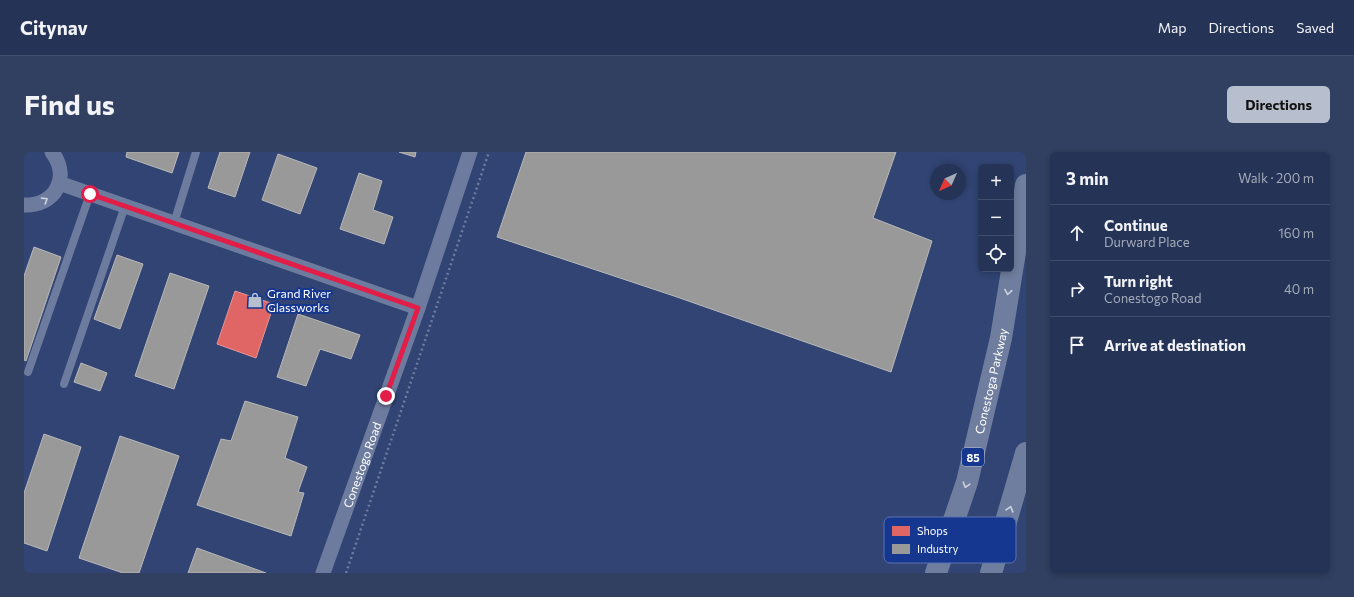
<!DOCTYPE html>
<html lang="en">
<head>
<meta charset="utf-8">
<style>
	:root { --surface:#253356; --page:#313f60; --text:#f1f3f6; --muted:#a3aab9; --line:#424e6c; --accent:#b7bece }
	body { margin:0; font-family:Commissioner,sans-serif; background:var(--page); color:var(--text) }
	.controls { position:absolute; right:12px; top:12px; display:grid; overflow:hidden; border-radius:6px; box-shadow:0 2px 6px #0003 }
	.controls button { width:36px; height:36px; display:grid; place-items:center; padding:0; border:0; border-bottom:1px solid var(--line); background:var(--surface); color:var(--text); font:20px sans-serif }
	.compass { position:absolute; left:906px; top:12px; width:36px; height:36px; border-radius:50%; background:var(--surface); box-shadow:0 2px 6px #0003; rotate:225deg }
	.stop { position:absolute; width:12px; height:12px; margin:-9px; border:3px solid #e11d48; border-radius:50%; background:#fff }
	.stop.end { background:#e11d48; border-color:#fff; box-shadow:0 1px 4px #0008 }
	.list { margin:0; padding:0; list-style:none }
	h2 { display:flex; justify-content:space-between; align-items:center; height:52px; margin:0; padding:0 16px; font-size:17px }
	h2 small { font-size:13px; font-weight:400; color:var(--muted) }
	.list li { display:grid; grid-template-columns:26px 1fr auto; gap:12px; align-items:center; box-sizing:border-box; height:56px; padding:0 16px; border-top:1px solid var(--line) }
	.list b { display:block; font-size:15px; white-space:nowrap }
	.list p { margin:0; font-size:13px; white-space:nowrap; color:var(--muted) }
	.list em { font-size:13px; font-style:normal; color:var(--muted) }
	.icon { flex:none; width:22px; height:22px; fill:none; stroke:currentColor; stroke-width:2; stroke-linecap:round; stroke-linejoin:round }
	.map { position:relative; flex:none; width:1002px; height:421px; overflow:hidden; border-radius:6px }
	header { display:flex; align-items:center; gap:24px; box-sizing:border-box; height:56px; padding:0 20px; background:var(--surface); border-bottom:1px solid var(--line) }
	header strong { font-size:19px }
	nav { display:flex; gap:22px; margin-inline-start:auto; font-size:14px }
	.intro { display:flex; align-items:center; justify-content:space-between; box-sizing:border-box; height:96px; padding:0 24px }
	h1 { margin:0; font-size:28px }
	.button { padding:10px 18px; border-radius:6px; background:var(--accent); color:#111; font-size:14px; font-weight:700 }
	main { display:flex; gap:24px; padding:0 24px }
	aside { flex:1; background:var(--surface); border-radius:6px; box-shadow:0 2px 6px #0003 }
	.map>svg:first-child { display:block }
</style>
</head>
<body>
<header>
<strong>Citynav</strong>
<nav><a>Map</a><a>Directions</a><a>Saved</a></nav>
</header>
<div class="intro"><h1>Find us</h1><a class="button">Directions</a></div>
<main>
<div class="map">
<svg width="1002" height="421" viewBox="0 0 1002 421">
	<rect width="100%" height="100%" fill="#314473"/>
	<path fill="#e06666" stroke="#e99494" d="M211,139L250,152L232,206L193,192Z"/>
	<path fill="#999" stroke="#b8b8b8" d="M103,0H155L148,21L102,5Z
		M196,0H226L211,45L184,36Z
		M375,0H392L391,5Z
		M502,0H872L849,66L908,89L867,220L650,144L473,85Z
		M254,2L293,16L276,62L238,48Z
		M335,21L358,29L349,58L369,65L360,92L316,77Z
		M10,95L37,105L2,209L0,208V124Z
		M93,103L119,112L96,177L70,167Z
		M146,121L185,134L150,237L111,224Z
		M274,162L336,183L327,207L296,197L282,234L253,225Z
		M57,211L83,221L76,239L50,230Z
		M221,249L274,265L261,306L283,315L274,340L280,341L267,384L173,353L197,287L207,289Z
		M20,282L57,295L23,399L0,391V341Z
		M96,284L155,304L115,421H99L55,406Z
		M173,396L242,421H164Z"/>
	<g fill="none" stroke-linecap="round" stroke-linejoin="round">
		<path stroke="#6d7c9e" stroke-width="2.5" stroke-dasharray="2 3" stroke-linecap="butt" d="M322,421L465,0"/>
		<path stroke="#6d7c9e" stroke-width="8" d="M150,71L172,0
			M4,220L66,42
			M40,232L101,54"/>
		<g stroke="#6d7c9e" stroke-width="15">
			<path d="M35,31L394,156"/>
			<path d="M0,53C31,54 47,26 28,0"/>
			<path id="s1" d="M299,421L394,156L446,0"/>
		</g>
		<g stroke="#6f7d9e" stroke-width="22">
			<path id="s2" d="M912,421L943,330L977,186L1002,33"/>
			<path d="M967,421L1002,301"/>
		</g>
	</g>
	<defs><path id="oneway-chevron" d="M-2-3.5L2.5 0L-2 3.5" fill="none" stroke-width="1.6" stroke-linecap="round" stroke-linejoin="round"/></defs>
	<use stroke="#ccd1dd" href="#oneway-chevron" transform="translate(21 48) rotate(-32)"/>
	<g stroke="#cdd2dd">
		<use href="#oneway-chevron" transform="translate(984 140) rotate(99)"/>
		<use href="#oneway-chevron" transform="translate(942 333) rotate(107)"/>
		<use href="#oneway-chevron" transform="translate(986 357) rotate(-74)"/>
	</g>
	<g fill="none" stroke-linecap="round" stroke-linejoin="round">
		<path stroke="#e11d48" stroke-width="5" d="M66,42L394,156L362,244"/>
	</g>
	<defs>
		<symbol id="shop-bare" viewBox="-9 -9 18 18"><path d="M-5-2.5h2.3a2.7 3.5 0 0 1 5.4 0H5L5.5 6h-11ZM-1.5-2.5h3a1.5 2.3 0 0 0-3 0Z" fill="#b7bece" stroke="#15378f" stroke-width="2.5" paint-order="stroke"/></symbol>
	</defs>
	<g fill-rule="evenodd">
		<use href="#shop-bare" x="220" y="137" width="22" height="22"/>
	</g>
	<g text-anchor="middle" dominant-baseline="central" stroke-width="4" stroke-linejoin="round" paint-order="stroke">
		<rect fill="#15378f" stroke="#b9c3dd" stroke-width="1" x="938" y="296" width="22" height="18" rx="3"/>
		<g font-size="11" font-weight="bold" fill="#fff">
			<text x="949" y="305">85</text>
		</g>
		<g font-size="12" fill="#fff" stroke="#15378f" text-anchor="start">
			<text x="243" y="141">Grand River<tspan x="243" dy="14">Glassworks</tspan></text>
		</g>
		<g font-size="12" fill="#fff" stroke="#15378f">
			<text stroke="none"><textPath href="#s2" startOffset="200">Conestoga Parkway</textPath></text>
			<text stroke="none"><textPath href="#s1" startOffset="115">Conestogo Road</textPath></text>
		</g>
	</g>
	<rect x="860" y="365" width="132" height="46" rx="6" fill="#15378f" stroke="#5b73b1" stroke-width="1"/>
	<rect x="868" y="374" width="18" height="10" fill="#e06666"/>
	<rect x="868" y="392" width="18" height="10" fill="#999"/>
	<g font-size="11" fill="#fff">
		<text x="893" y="383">Shops</text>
		<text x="893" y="401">Industry</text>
	</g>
</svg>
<div class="controls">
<button>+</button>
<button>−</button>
<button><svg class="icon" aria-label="locate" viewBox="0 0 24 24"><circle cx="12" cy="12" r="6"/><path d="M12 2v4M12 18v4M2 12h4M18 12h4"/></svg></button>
</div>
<svg class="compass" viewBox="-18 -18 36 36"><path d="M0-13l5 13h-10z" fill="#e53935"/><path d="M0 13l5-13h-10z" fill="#a3aab9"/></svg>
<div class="stop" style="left:66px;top:42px"></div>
<div class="stop end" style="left:362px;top:244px"></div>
</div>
<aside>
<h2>3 min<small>Walk · 200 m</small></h2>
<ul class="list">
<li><svg class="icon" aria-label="ahead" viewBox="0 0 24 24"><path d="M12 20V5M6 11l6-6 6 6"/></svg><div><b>Continue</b><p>Durward Place</p></div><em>160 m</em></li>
<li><svg class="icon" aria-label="right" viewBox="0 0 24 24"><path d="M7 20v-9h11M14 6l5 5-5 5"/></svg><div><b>Turn right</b><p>Conestogo Road</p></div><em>40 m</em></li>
<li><svg class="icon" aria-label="arrive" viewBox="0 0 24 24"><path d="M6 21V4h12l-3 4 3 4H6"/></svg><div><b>Arrive at destination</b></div></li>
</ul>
</aside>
</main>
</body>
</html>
